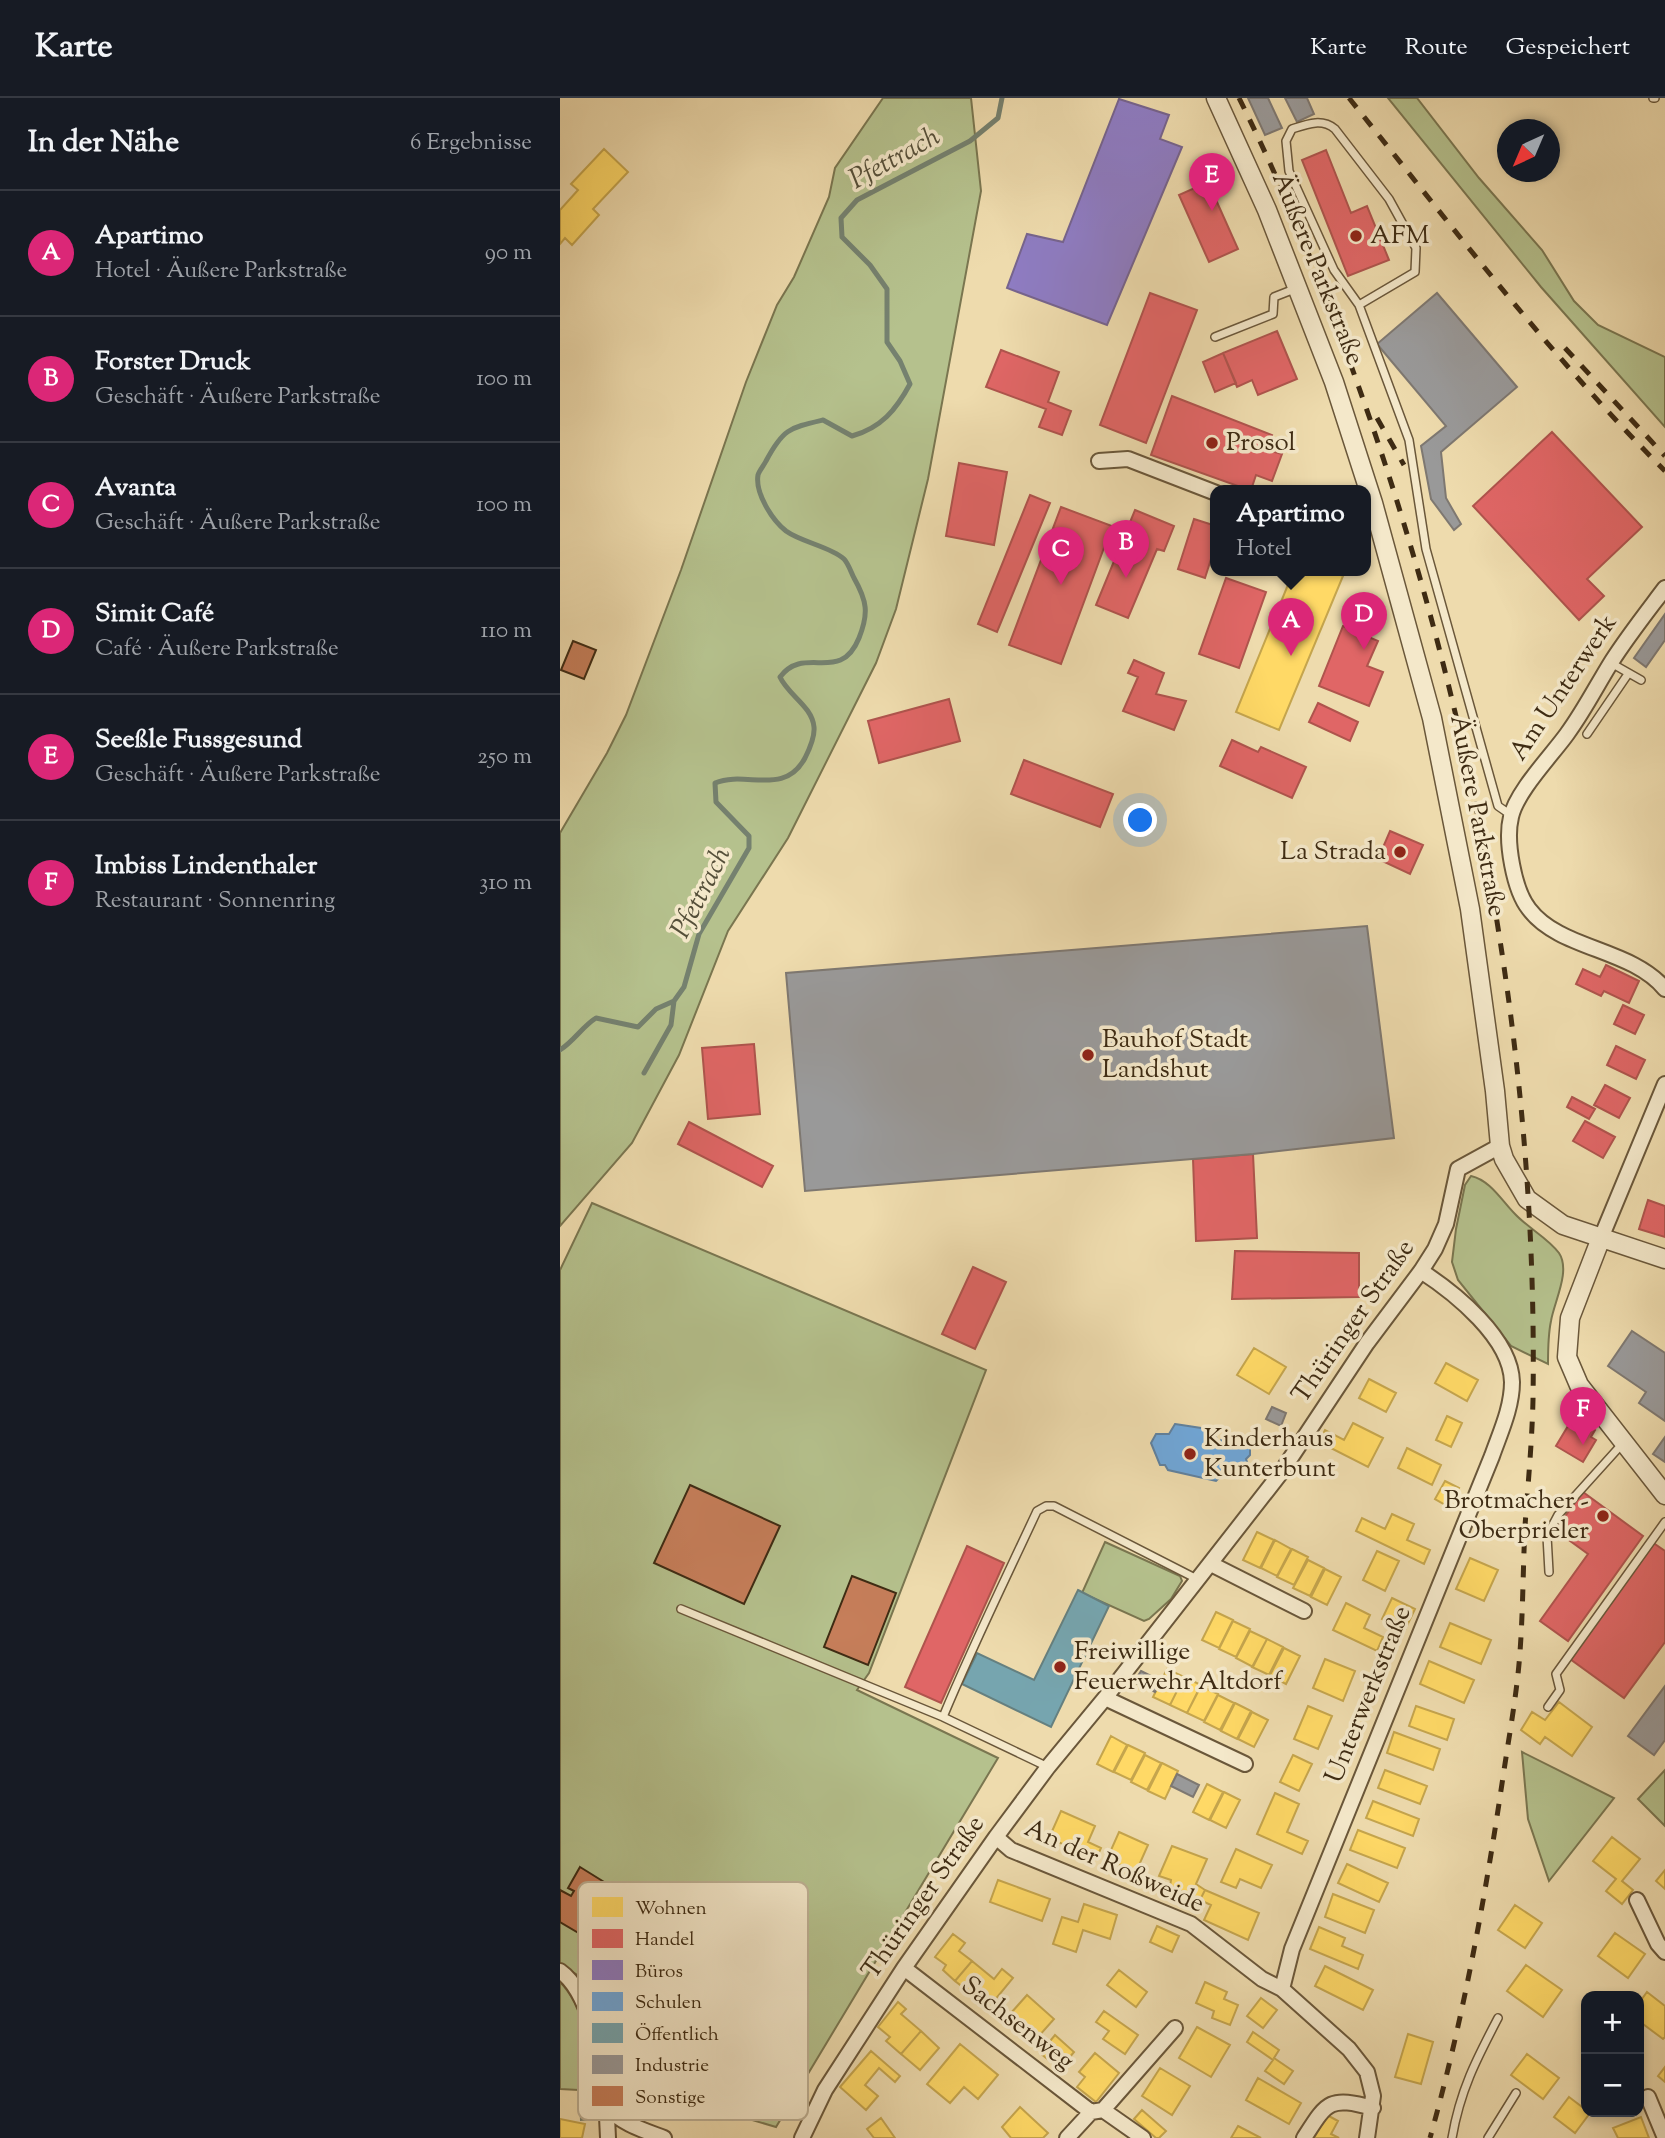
<!DOCTYPE html>
<html lang="de">
<head>
<meta charset="utf-8">
<style>
	:root { --surface:#171b24; --page:#242831; --text:#f1f3f6; --muted:#9ea1a6; --line:#363941; --accent:#db2777 }
	body { margin:0; font-family:"Sorts Mill Goudy",serif; background:var(--page); color:var(--text) }
	.controls { position:absolute; right:21px; bottom:21px; display:grid; overflow:hidden; border-radius:14px; box-shadow:0 4px 10px #0003 }
	.controls button { width:63px; height:63px; display:grid; place-items:center; padding:0; border:0; border-bottom:2px solid var(--line); background:var(--surface); color:var(--text); font:35px sans-serif }
	.compass { position:absolute; left:937px; top:21px; width:63px; height:63px; border-radius:50%; background:var(--surface); box-shadow:0 4px 10px #0003; rotate:224deg }
	.you { position:absolute; left:581px; top:723px; width:24px; height:24px; margin:-18px; border:5px solid #fff; border-radius:50%; background:#1a73e8; box-shadow:0 0 0 10px #1a73e833 }
	.badge { display:grid; place-items:center; width:46px; height:46px; border-radius:50%; background:var(--accent); color:#fff; font-size:23px; font-weight:700 }
	.pin { position:absolute; translate:-50% -58px; filter:drop-shadow(0 2px 4px #0008) }
	.pin::after { content:''; position:absolute; top:37px; width:24px; height:21px; background:inherit; clip-path:polygon(0 0,100% 0,50% 100%) }
	.popup { position:absolute; left:650px; top:387px; width:161px; height:91px; box-sizing:border-box; display:grid; place-content:center; border-radius:14px; background:var(--surface); filter:drop-shadow(0 2px 5px #0005); font-size:23px; white-space:nowrap; color:var(--muted) }
	.popup b { font-size:26px; color:var(--text) }
	.popup::after { content:''; position:absolute; left:50%; top:100%; margin-left:-14px; border:14px solid transparent; border-top-color:var(--surface) }
	.list { margin:0; padding:0; list-style:none }
	h2 { display:flex; justify-content:space-between; align-items:center; height:91px; margin:0; padding:0 28px; font-size:30px }
	h2 small { font-size:23px; font-weight:400; color:var(--muted) }
	.list li { display:grid; grid-template-columns:46px 1fr auto; gap:21px; align-items:center; box-sizing:border-box; height:126px; padding:0 28px; border-top:2px solid var(--line) }
	.list b { display:block; font-size:26px; white-space:nowrap }
	.list p { margin:0; font-size:23px; white-space:nowrap; color:var(--muted) }
	.list em { font-size:23px; font-style:normal; color:var(--muted) }
	.map { position:relative; flex:none; width:1105px; height:2040px; overflow:hidden }
	header { display:flex; align-items:center; gap:42px; box-sizing:border-box; height:98px; padding:0 35px; background:var(--surface); border-bottom:2px solid var(--line) }
	header strong { font-size:33px }
	nav { display:flex; gap:38px; margin-inline-start:auto; font-size:24px }
	main { display:flex }
	aside { flex:1; background:var(--surface) }
	.map>svg:first-child { display:block }
</style>
</head>
<body>
<header>
<strong>Karte</strong>
<nav><a>Karte</a><a>Route</a><a>Gespeichert</a></nav>
</header>
<main>
<aside>
<h2>In der Nähe<small>6 Ergebnisse</small></h2>
<ul class="list">
<li><span class="badge">A</span><div><b>Apartimo</b><p>Hotel · Äußere Parkstraße</p></div><em>90 m</em></li>
<li><span class="badge">B</span><div><b>Forster Druck</b><p>Geschäft · Äußere Parkstraße</p></div><em>100 m</em></li>
<li><span class="badge">C</span><div><b>Avanta</b><p>Geschäft · Äußere Parkstraße</p></div><em>100 m</em></li>
<li><span class="badge">D</span><div><b>Simit Café</b><p>Café · Äußere Parkstraße</p></div><em>110 m</em></li>
<li><span class="badge">E</span><div><b>Seeßle Fussgesund</b><p>Geschäft · Äußere Parkstraße</p></div><em>250 m</em></li>
<li><span class="badge">F</span><div><b>Imbiss Lindenthaler</b><p>Restaurant · Sonnenring</p></div><em>310 m</em></li>
</ul>
</aside>
<div class="map">
<svg width="1105" height="2040" viewBox="0 0 1105 2040">
	<rect width="100%" height="100%" fill="#eedbad"/>
	<filter id="stains"><feTurbulence type="fractalNoise" baseFrequency=".00286" numOctaves="4"/><feColorMatrix values="0 0 0 0 .2 0 0 0 0 .09 0 0 0 0 .02 0 0 0 .5 -.17"/></filter>
	<radialGradient id="worn" r=".72"><stop offset=".6" stop-color="#630" stop-opacity="0"/><stop offset="1" stop-color="#630" stop-opacity=".3"/></radialGradient>
	<path fill="#b5c18d" stroke="#7a7650" stroke-width="2" d="M323,0H411L421,93L368,381L336,511L316,565L228,740L168,833L119,957L72,1045L0,1128V735L47,655L66,617L121,472L186,284L217,207L234,179L269,99L275,70Z
		M828,0H857L919,80L982,152L1014,203L1038,227L1105,259V329L981,189Z
		M911,1078C930,1082 942,1103 955,1116C968,1130 988,1140 999,1155C1011,1173 994,1204 991,1223C988,1237 988,1251 988,1266L951,1248L898,1182L892,1164L896,1131L905,1087Z
		M32,1105L426,1272L309,1575L297,1592L438,1660L216,2029L55,1982L22,1880L0,1866V1172Z
		M545,1444L620,1478L622,1483L611,1501L589,1521L584,1523L522,1495Z
		M962,1654L1054,1700L989,1783L968,1721Z
		M1105,1672V1728L1078,1701Z
		M0,1884C16,1899 33,1943 36,1965C37,1974 37,1984 37,1993L0,1991Z"/>
	<path fill="#99bbac" stroke="#75816f" stroke-width="2" d="M30,2002L31,2021L21,2022L20,2003Z"/>
	<path fill="#ffd966" stroke="#c5a54d" stroke-width="2" d="M44,51L68,74L33,111L39,117L12,147L5,140L0,146V112L18,92L11,86Z
		M734,472H768L783,478L719,632L676,614Z
		M694,1250L726,1269L709,1296L677,1277Z
		M886,1265L918,1282L907,1303L875,1285Z
		M809,1281L836,1295L826,1314L799,1300Z
		M887,1318L902,1325L891,1349L876,1342Z
		M793,1325L823,1340L808,1369L759,1344L765,1332L784,1342Z
		M847,1350L881,1367L872,1387L838,1370Z
		M885,1383L899,1390L889,1409L875,1401Z
		M832,1416L854,1426L847,1442L870,1452L864,1466L796,1433L802,1420L825,1431Z
		M697,1434L714,1442L700,1470L683,1462Z
		M715,1442L731,1451L717,1478L701,1470Z
		M732,1451L748,1459L734,1487L717,1479Z
		M817,1453L839,1463L825,1493L803,1482Z
		M910,1460L938,1472L924,1503L896,1491Z
		M748,1462L764,1470L750,1498L733,1490Z
		M765,1471L781,1479L767,1507L751,1499Z
		M832,1500L855,1511L845,1532L822,1521Z
		M786,1505L810,1517L804,1530L823,1539L817,1553L773,1532Z
		M656,1514L673,1522L659,1550L642,1542Z
		M673,1523L690,1531L676,1559L659,1551Z
		M890,1525L931,1542L921,1566L880,1549Z
		M690,1533L707,1541L693,1569L676,1560Z
		M707,1541L723,1549L709,1577L692,1569Z
		M724,1550L740,1558L726,1586L710,1577Z
		M765,1561L795,1573L783,1603L753,1590Z
		M869,1563L914,1582L904,1605L860,1586Z
		M607,1571L624,1579L610,1607L593,1599Z
		M624,1579L641,1587L627,1615L610,1607Z
		M641,1588L658,1596L644,1623L627,1615Z
		M658,1597L674,1605L660,1632L644,1624Z
		M999,1604L1032,1629L1012,1658L985,1639L980,1646L961,1632L972,1614L985,1622Z
		M675,1605L691,1613L677,1641L661,1633Z
		M748,1608L772,1618L758,1651L734,1641Z
		M856,1608L894,1621L887,1642L849,1628Z
		M692,1614L708,1622L694,1649L678,1641Z
		M834,1634L880,1651L873,1672L827,1655Z
		M551,1638L567,1647L553,1674L537,1666Z
		M568,1647L585,1655L571,1682L554,1674Z
		M585,1657L601,1665L587,1692L571,1684Z
		M733,1657L752,1666L739,1693L720,1684Z
		M602,1665L618,1673L605,1701L588,1693Z
		M825,1672L867,1688L860,1706L818,1690Z
		M647,1686L663,1694L649,1722L633,1714Z
		M664,1694L680,1702L666,1730L650,1722Z
		M715,1695L739,1706L727,1734L748,1743L742,1756L697,1736Z
		M813,1703L859,1721L853,1738L806,1720Z
		M501,1713L535,1728L528,1744L541,1750L536,1761L489,1740Z
		M798,1732L845,1750L837,1770L790,1752Z
		M559,1734L588,1747L576,1774L547,1761Z
		M1052,1739L1080,1761L1062,1783L1073,1792L1062,1806L1046,1793L1056,1781L1033,1763Z
		M612,1748L647,1761L636,1786L645,1792L640,1802L610,1788L611,1782L599,1778Z
		M676,1751L712,1767L701,1790L680,1781L676,1790L661,1784Z
		M787,1766L828,1785L819,1804L778,1785Z
		M1105,1772V1791L1096,1783Z
		M438,1782L490,1801L482,1823L430,1804Z
		M645,1792L699,1815L688,1842L644,1822L651,1807L640,1802Z
		M773,1796L814,1812L805,1835L765,1819Z
		M524,1806L557,1817L550,1841L523,1832L516,1854L493,1846L502,1819L518,1824Z
		M955,1807L982,1825L965,1850L938,1832Z
		M597,1828L619,1838L612,1854L590,1844Z
		M759,1829L785,1840L782,1848L803,1857L798,1871L750,1851Z
		M1055,1835L1085,1856L1068,1880L1038,1858Z
		M393,1836L405,1845L399,1853L412,1863L395,1883L383,1872L386,1867L375,1859Z
		M412,1863L434,1881L442,1871L453,1880L434,1903L421,1892L416,1899L395,1883Z
		M966,1867L1002,1892L983,1919L947,1893Z
		M765,1868L813,1892L803,1912L755,1888Z
		M559,1872L587,1894L576,1909L547,1887Z
		M645,1884L667,1894L664,1901L678,1907L670,1927L652,1920L654,1913L636,1905Z
		M1087,1894L1105,1908V1939L1103,1941L1079,1923V1905Z
		M467,1897L494,1921L478,1939L451,1915Z
		M701,1900L717,1912L703,1930L687,1918Z
		M338,1904L346,1911L341,1916L361,1933L341,1956L326,1943L330,1939L318,1929Z
		M544,1913L578,1937L565,1956L543,1941L549,1933L536,1924Z
		M637,1929L670,1947L651,1979L619,1960Z
		M361,1933L379,1950L360,1972L341,1956Z
		M693,1934L719,1952L714,1960L733,1973L724,1986L705,1973L713,1962L687,1944Z
		M848,1936L873,1944L861,1986L835,1979Z
		M495,1937L514,1954L500,1971L480,1955Z
		M400,1946L438,1977L418,2001L404,1989L390,2005L367,1986Z
		M311,1953L340,1978L335,1984L319,1970L305,1987L318,1998L306,2012L280,1989Z
		M535,1955L559,1975L536,2004L517,1989L525,1979L519,1974Z
		M967,1956L999,1980L983,2001L951,1977Z
		M1105,1969V1984L1098,1978Z
		M600,1970L630,1988L612,2017L582,1998Z
		M698,1980L741,2005L729,2026L686,2002Z
		M1009,1999L1030,2015L1015,2035L994,2019Z
		M460,2009L488,2035L483,2040H451L442,2029Z
		M582,2012L606,2033L599,2040H596L574,2021Z
		M767,2017L778,2023L771,2036L779,2040H754Z
		M1081,2019L1089,2040H1058L1053,2030Z
		M321,2020L335,2040H314L307,2031Z
		M0,2021L25,2026L22,2040H0Z
		M678,2028L701,2040H671Z"/>
	<path fill="#e06666" stroke="#af544d" stroke-width="2" d="M766,52L791,115L807,108L829,162L788,178L742,62Z
		M648,84L678,151L649,164L619,97Z
		M590,195L637,212L586,345L540,327Z
		M717,233L737,281L698,297L692,282L677,289L663,255Z
		M441,252L499,274L488,304L511,313L502,337L479,329L486,311L426,289Z
		M663,255L676,285L655,294L643,264Z
		M612,298L712,337L707,352L722,356L712,383L696,377L691,392H689L591,357Z
		M992,334L1082,429L1027,481L1044,498L1019,522L913,408Z
		M399,365L447,374L434,447L386,438Z
		M470,397L490,405L437,534L418,526Z
		M501,409L552,428L501,566L449,547Z
		M575,412L614,428L604,453L597,451L568,520L536,507Z
		M634,421L656,428V445L645,480L618,471Z
		M666,480L706,494L679,570L639,556Z
		M783,528L818,543L807,568L823,574L809,608L759,588Z
		M574,562L604,575L596,596L626,603L614,632L563,613L578,579L568,575Z
		M389,601L400,643L319,665L308,623Z
		M758,605L798,624L790,643L749,624Z
		M672,642L698,654L701,649L746,669L732,700L660,668Z
		M464,662L553,696L540,729L451,696Z
		M830,733L863,747L850,776L818,761Z
		M1046,867L1079,883L1069,905L1044,893L1041,898L1016,886L1023,871L1040,879Z
		M1063,907L1084,917L1075,936L1054,926Z
		M194,946L200,1016L148,1021L142,950Z
		M1056,948L1085,962L1076,981L1047,967Z
		M1045,987L1070,1000L1059,1020L1034,1007Z
		M1012,999L1035,1011L1029,1021L1007,1009Z
		M1025,1023L1055,1039L1043,1060L1013,1043Z
		M129,1024L213,1068L202,1089L118,1046Z
		M693,1056L697,1140L636,1143L633,1061Z
		M1088,1102L1105,1108V1139L1079,1131Z
		M675,1153L799,1155V1199L672,1201Z
		M413,1169L446,1184L415,1251L382,1236Z
		M1016,1321L1035,1332L1031,1339L1036,1342L1023,1364L996,1348L1008,1328L1011,1330Z
		M1023,1394L1083,1438L1008,1543L980,1523L1028,1456L995,1432Z
		M1092,1444L1105,1453V1544L1064,1600L1010,1561Z
		M407,1448L444,1465L381,1605L345,1589Z"/>
	<path fill="#8e7cc3" stroke="#76648e" stroke-width="2" d="M559,1L609,17L600,41L622,49L547,227L447,190L467,136L503,144Z"/>
	<path fill="#6fa8dc" stroke="#6082a0" stroke-width="2" d="M615,1326L654,1332L658,1346L665,1337L674,1338L675,1344H682L683,1350H690V1357L686,1361L688,1367L682,1375L667,1372L656,1383L608,1372L605,1367H600L591,1345L596,1336H609Z"/>
	<path fill="#76a5af" stroke="#658080" stroke-width="2" d="M518,1492L549,1508L491,1629L402,1586L417,1555L474,1582Z"/>
	<path fill="#999" stroke="#7e7871" stroke-width="2" d="M688,0H708L722,30L705,37Z
		M725,0H747L754,16L737,24Z
		M877,195L957,289L881,354L886,400L901,426L894,432L871,401L861,348L886,328L817,246Z
		M1105,516V542L1086,569L1074,560Z
		M807,828L834,1040L693,1056L245,1093L226,875Z
		M1072,1233L1105,1255V1323L1079,1305L1086,1294L1048,1268Z
		M712,1309L726,1315L721,1328L706,1321Z
		M1105,1339V1364L1093,1356Z
		M581,1573L601,1583L595,1594L574,1584Z
		M1105,1588V1642L1094,1657L1068,1638Z
		M617,1676L639,1687L633,1699L611,1688Z"/>
	<g fill="none" stroke-linecap="round" stroke-linejoin="round">
		<path stroke="#75816f" stroke-width="5" d="M0,952C14,943 22,929 36,920L78,929L96,911L114,903L124,889L139,836L189,750V738L156,704L155,685C186,672 224,699 245,660C249,652 255,639 254,629C252,608 228,597 220,579C245,546 280,587 299,540C309,515 307,503 294,480C291,474 288,465 284,461C271,449 241,444 226,433C212,422 195,395 198,377C199,373 204,367 206,363C223,331 229,330 263,322L292,338C321,330 336,312 350,286L340,263L327,244V191L310,167L282,139L281,120L297,102L410,43L438,20L442,0
			M84,975L111,927L114,903"/>
	</g>
	<path fill="#c67e5a" stroke="#3e2b13" stroke-width="2" d="M13,543L36,552L24,581L1,572Z
		M130,1387L220,1428L184,1506L94,1465Z
		M292,1478L336,1495L308,1567L264,1549Z
		M20,1769L57,1792L45,1812L31,1804L25,1815L38,1823L27,1840L0,1824V1792L11,1798L14,1793L8,1790Z"/>
	<g fill="none" stroke-linecap="round" stroke-linejoin="round">
		<defs>
			<path id="service" d="M1093,0H1095
				M799,207L774,172L729,73L726,43L732,31C747,26 762,20 775,31L829,101L856,150L855,174L799,207L849,342L866,451L938,708L951,717
				M655,239L713,216L714,199L737,190
				M1051,565L1081,582
				M1027,636L1068,576
				M989,1474L987,1438L998,1417L1063,1345
				M121,1511L383,1619L488,1669
				M988,1609L1000,1592L996,1576L1105,1424
				M383,1619C412,1549 445,1482 477,1413L486,1408H494L637,1481
				M892,2040C900,1993 916,1962 938,1920
				M928,2040L956,1995"/>
			<path id="minor" d="M539,363L568,361L656,395
				M1105,490C1087,514 1068,538 1052,563C1037,587 1024,613 1007,636C992,657 956,694 951,719C945,743 954,792 969,811C1000,852 1071,850 1105,891
				M1041,1140L1105,986
				M651,1466L744,1513
				M545,1600L685,1666
				M436,1739L451,1752L631,1826L702,1881L722,1891L789,1951L807,1974L813,1998L807,2040
				M1077,1802L1098,1846L1105,1854
				M344,1870L531,2014L543,2012L583,2040
				M0,1873C37,1899 47,1997 48,2040
				M722,1891L732,1851L932,1358C940,1335 952,1310 952,1284C951,1240 895,1195 861,1173
				M1088,1999L1105,2040
				M47,2009C62,2026 83,2032 104,2040
				M543,2012L615,1930
				M242,2040L265,1992L344,1870L436,1739L488,1669L545,1600L720,1376L807,1245L861,1173L875,1151L886,1126L898,1071L940,1048
				M507,2040L531,2014
				M744,2040C767,2004 769,1998 813,2010"/>
			<path id="tertiary" d="M656,0L707,112L774,284L813,405L872,620L910,811L935,993L940,1048L944,1061L967,1101L1003,1127L1105,1161
				M1041,1140L1010,1220L1007,1259L1019,1287L1105,1397"/>
		</defs>
		<use href="#service" stroke="#6a573a" stroke-width="10"/>
		<use href="#minor" stroke="#6a573a" stroke-width="18"/>
		<use href="#tertiary" stroke="#6a573a" stroke-width="21"/>
		<use href="#service" stroke="#f4e8ca" stroke-width="7"/>
		<use href="#minor" stroke="#f4e8ca" stroke-width="14"/>
		<use href="#tertiary" stroke="#f4e8ca" stroke-width="18"/>
		<path stroke="#3e2b13" stroke-width="5" stroke-dasharray="12 12" stroke-linecap="butt" d="M679,0C731,104 772,212 810,321C918,636 978,969 973,1302C972,1344 968,1386 965,1428C963,1470 963,1513 960,1554C957,1596 949,1638 943,1679C925,1801 903,1922 870,2040
			M789,0C891,127 990,258 1105,373
			M1005,250L1105,358
			M817,320L844,367"/>
	</g>
	<g fill="#8f2418" stroke="#f4e8ca" stroke-width="2.5">
		<circle cx="796" cy="138" r="7"/>
		<circle cx="652" cy="345" r="7"/>
		<circle cx="840" cy="754" r="7"/>
		<circle cx="528" cy="957" r="7"/>
		<circle cx="630" cy="1356" r="7"/>
		<circle cx="1043" cy="1418" r="7"/>
		<circle cx="500" cy="1569" r="7"/>
	</g>
	<g text-anchor="middle" dominant-baseline="central" stroke-width="7" stroke-linejoin="round" paint-order="stroke">
		<g font-size="26" fill="#3e2b13" stroke="#f4e8ca" text-anchor="start">
			<text x="810" y="138">AFM</text>
			<text x="666" y="345">Prosol</text>
			<text x="826" y="754" text-anchor="end">La Strada</text>
			<text x="542" y="942">Bauhof Stadt<tspan x="542" dy="30">Landshut</tspan></text>
			<text x="644" y="1341">Kinderhaus<tspan x="644" dy="30">Kunterbunt</tspan></text>
			<text x="1029" y="1403" text-anchor="end">Brotmacher -<tspan x="1029" dy="30">Oberprieler</tspan></text>
			<text x="514" y="1554">Freiwillige<tspan x="514" dy="30">Feuerwehr Altdorf</tspan></text>
		</g>
		<g font-size="26" fill="#3e2b13" stroke="#f4e8ca">
			<text transform="translate(757 171) rotate(68)">Äußere Parkstraße</text>
			<text transform="translate(1004 590) rotate(-56)">Am Unterwerk</text>
			<text transform="translate(917 718) rotate(79)">Äußere Parkstraße</text>
			<text transform="translate(794 1224) rotate(-55)">Thüringer Straße</text>
			<text transform="translate(809 1597) rotate(-68)">Unterwerkstraße</text>
			<text transform="translate(554 1769) rotate(24)">An der Roßweide</text>
			<text transform="translate(364 1800) rotate(-55)">Thüringer Straße</text>
			<text transform="translate(457 1926) rotate(38)">Sachsenweg</text>
		</g>
		<g font-size="28" font-style="italic" fill="#554f39" stroke="#f4e8ca">
			<text transform="translate(335 61) rotate(-29)">Pfettrach</text>
			<text transform="translate(142 795) rotate(-63)">Pfettrach</text>
		</g>
	</g>
	<rect x="18" y="1784" width="230" height="238" rx="10" fill="#f4e8ca" stroke="#bdaf93" stroke-width="2"/>
	<rect x="32" y="1799" width="31" height="20" fill="#ffd966"/>
	<rect x="32" y="1831" width="31" height="19" fill="#e06666"/>
	<rect x="32" y="1862" width="31" height="20" fill="#8e7cc3"/>
	<rect x="32" y="1894" width="31" height="19" fill="#6fa8dc"/>
	<rect x="32" y="1925" width="31" height="20" fill="#76a5af"/>
	<rect x="32" y="1957" width="31" height="19" fill="#999"/>
	<rect x="32" y="1988" width="31" height="20" fill="#c67e5a"/>
	<g font-size="19" fill="#3e2b13">
		<text x="75" y="1816">Wohnen</text>
		<text x="75" y="1847">Handel</text>
		<text x="75" y="1879">Büros</text>
		<text x="75" y="1910">Schulen</text>
		<text x="75" y="1942">Öffentlich</text>
		<text x="75" y="1973">Industrie</text>
		<text x="75" y="2005">Sonstige</text>
	</g>
	<rect width="100%" height="100%" filter="url(#stains)"/>
	<rect width="100%" height="100%" fill="url(#worn)"/>
</svg>
<div class="controls">
<button>+</button>
<button>−</button>
</div>
<svg class="compass" viewBox="-18 -18 36 36"><path d="M0-13l5 13h-10z" fill="#e53935"/><path d="M0 13l5-13h-10z" fill="#9ea1a6"/></svg>
<div class="you"></div>
<div class="pin badge" style="left:731px;top:558px">A</div>
<div class="popup"><b>Apartimo</b>Hotel</div>
<div class="pin badge" style="left:566px;top:480px">B</div>
<div class="pin badge" style="left:501px;top:487px">C</div>
<div class="pin badge" style="left:804px;top:552px">D</div>
<div class="pin badge" style="left:652px;top:113px">E</div>
<div class="pin badge" style="left:1023px;top:1347px">F</div>
</div>
</main>
</body>
</html>
